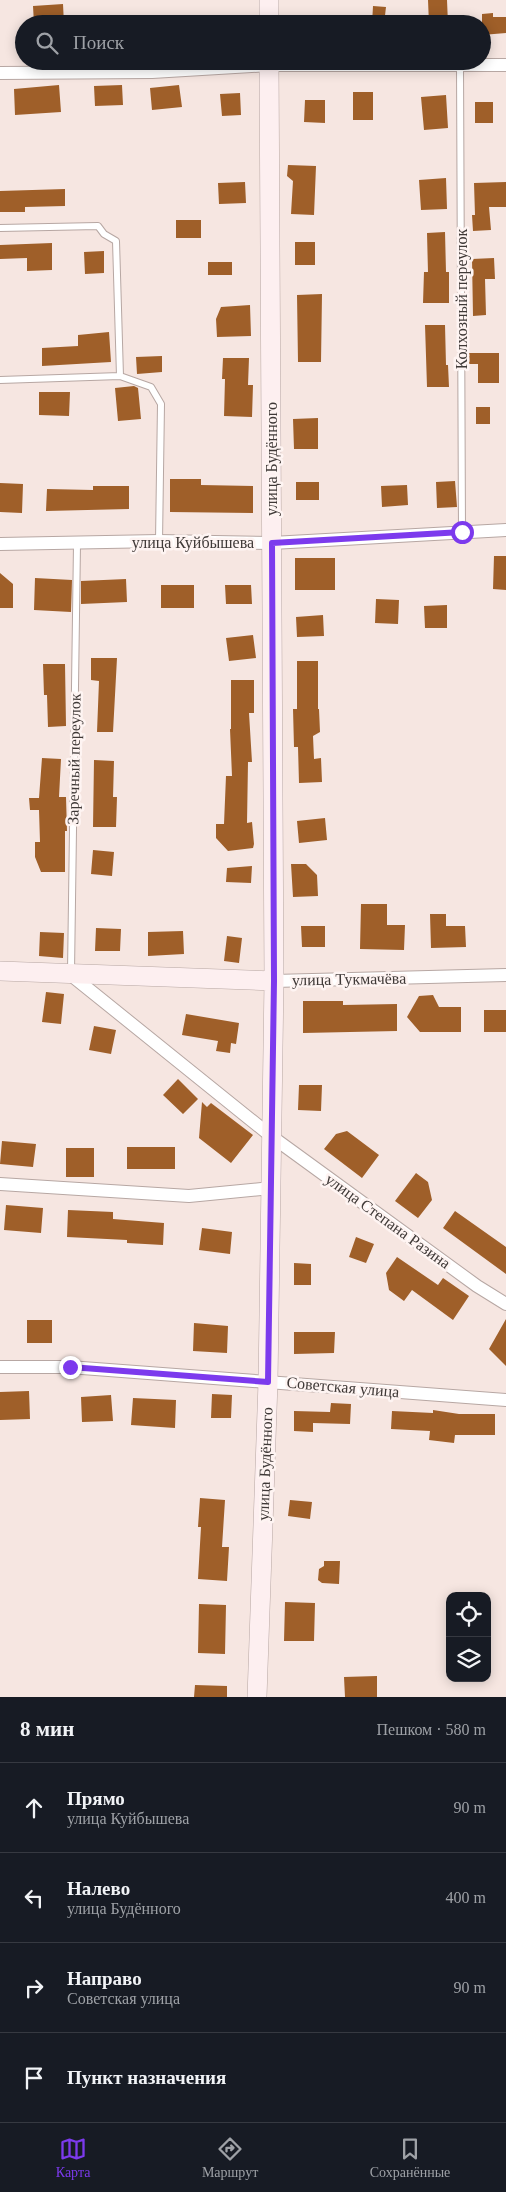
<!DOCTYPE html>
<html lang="ru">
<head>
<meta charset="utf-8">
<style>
	:root { --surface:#171b24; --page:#20242c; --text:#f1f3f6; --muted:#9ea1a6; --line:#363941; --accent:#7c3aed }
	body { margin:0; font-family:"Times New Roman",serif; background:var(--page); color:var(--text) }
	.controls { position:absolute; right:15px; bottom:15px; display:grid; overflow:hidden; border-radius:10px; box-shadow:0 2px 12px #0003 }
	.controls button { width:45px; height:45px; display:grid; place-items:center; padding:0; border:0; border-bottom:1px solid var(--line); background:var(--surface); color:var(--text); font:25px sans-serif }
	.stop { position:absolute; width:15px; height:15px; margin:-11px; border:4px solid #7c3aed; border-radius:50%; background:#fff }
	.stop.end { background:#7c3aed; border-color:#fff; box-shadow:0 1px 5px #0008 }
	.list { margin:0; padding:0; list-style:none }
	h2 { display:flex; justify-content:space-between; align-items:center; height:65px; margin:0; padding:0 20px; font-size:21px }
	h2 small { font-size:16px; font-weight:400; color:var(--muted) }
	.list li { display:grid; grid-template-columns:32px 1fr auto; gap:15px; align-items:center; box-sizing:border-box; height:90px; padding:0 20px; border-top:1px solid var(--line) }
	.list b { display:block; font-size:19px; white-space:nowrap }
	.list p { margin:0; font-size:16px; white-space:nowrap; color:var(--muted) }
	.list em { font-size:16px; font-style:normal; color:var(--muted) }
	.icon { flex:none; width:28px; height:28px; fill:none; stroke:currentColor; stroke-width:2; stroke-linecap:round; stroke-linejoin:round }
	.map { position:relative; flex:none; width:506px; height:1697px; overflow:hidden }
	.search { position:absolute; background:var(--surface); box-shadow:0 2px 12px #0003; left:15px; right:15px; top:15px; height:55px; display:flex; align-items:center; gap:12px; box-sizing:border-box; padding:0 18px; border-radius:28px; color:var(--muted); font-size:19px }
	.sheet { height:425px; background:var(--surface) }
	nav { display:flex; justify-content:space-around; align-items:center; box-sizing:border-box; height:70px; border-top:1px solid var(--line); background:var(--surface); font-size:14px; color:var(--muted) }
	nav a { display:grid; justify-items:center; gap:2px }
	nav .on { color:var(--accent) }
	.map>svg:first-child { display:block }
</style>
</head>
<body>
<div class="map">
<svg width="506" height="1697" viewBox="0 0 506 1697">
	<rect width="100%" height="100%" fill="#f6e6e1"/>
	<path fill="#9f5f29" d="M428,0H447L448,24H429Z
		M63,4L64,24H34L33,6Z
		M373,6L386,7L384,24H372Z
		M493,13V17H506V33L482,35V14Z
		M59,85L61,112L15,115L14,89Z
		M122,85L123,105L95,106L94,86Z
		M179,85L182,107L152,110L150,88Z
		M353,92H373V120H353Z
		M240,93L241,115L222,116L220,94Z
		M446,95L448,128L424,130L421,97Z
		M305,100H325V123L304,122Z
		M475,102H493V123H475Z
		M288,165L316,166L314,215L291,214L293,181L287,176Z
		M446,178L447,209L421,210L419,180Z
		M245,182L246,203L219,204L218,183Z
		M506,182V207H489L491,230L473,231L472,215H475L474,183Z
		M65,189V206L25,207V212H0V191Z
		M176,220H201V238H176Z
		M445,232L446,272H449V303H423L424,272H428L427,233Z
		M295,242H315V265H295Z
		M52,243V270L27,271V258L0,259V245Z
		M104,251V273L85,274L84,252Z
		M494,258L495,279H485L486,315L473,316L472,259Z
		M208,262H232V275H208Z
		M322,294L321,362H298L297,295Z
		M250,305L251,336L217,337L216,319L221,307Z
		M425,325H445L446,365H448L449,387H427Z
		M109,332L111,362L42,366V348L78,346V335Z
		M469,353H499V383H478V364H469Z
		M162,356V372L137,374L136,357Z
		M223,358H249L248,385H253L252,417L224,416L225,379H222Z
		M134,386L138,388L141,419L118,421L115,388Z
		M39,392H70L69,416L39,415Z
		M476,407H490V424H476Z
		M318,418V449H294L293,419Z
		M170,479H201V485L253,486V513L170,512Z
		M455,481L457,507L437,508L436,482Z
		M296,482H319V500H296Z
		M0,483L23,484L22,513L0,512Z
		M407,485L408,505L382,507L381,486Z
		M93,486H129V509L46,511L47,489L93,490Z
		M494,556H506V590L493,589Z
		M295,558H335V590H295Z
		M0,573L13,584V608H0Z
		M35,578L72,580L71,612L34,610Z
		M126,579L127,602L81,604V581Z
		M161,585H194V608H161Z
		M225,585H251L252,604H226Z
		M376,599L399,600L398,624L375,623Z
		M447,605V628H425L424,606Z
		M323,615L324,636L297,637L296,617Z
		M253,635L256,658L229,661L226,638Z
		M91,658H117L113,732H97L99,681L91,680Z
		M297,661H318V709H319L320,732L313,736L314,759L321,758L322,782L299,783L298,747H294L293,709H297Z
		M43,664H65L66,726L48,727L47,695H44Z
		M231,680H254V713H249L252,762H248L247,823L252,822L254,844L253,848L228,851L216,838V824H224L226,776H232L230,729H231Z
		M42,758L61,759L59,797H66L67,831H65V872H41L35,857V842H40L39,810H30L29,798H39Z
		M94,760L114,761L113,797H117L116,827H93Z
		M325,818L327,840L299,843L297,821Z
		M93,850L114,852L112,876L91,874Z
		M291,864H306L317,875L318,896L293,897Z
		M252,866L251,883L226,882L227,868Z
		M361,904H387V925H405L404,950L360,949Z
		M430,914H446V926H465L466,947L431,948Z
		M301,926H325V947H302Z
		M96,928L121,929L120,951H95Z
		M183,931L184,954L148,956V932Z
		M40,932L64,933L63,958L39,956Z
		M227,936L242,938L239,963L224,961Z
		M46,992L64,994L61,1024L42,1022Z
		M433,995L439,1007H461V1032H420L407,1017L419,996Z
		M303,1001H343V1005L397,1004V1031L303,1033Z
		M484,1010H506V1032H484Z
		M186,1014L239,1023L236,1044L231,1043L230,1053L216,1051L218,1041L182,1035Z
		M94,1026L116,1030L111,1054L89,1050Z
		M178,1079L198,1099L183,1114L163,1095Z
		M299,1085H322L321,1111L298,1110Z
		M202,1102L207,1107L211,1103L253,1135L231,1163L199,1138Z
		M347,1131L379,1155L362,1178L324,1149L336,1134Z
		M2,1141L36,1144L33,1167L0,1164Z
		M127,1147H175V1169H127Z
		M66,1148H94V1177H66Z
		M416,1173L428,1182L432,1200L418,1218L395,1201Z
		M6,1205L43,1208L41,1233L4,1230Z
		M68,1210L113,1212V1219L164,1223L163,1245L127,1243V1240L67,1237Z
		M455,1211L506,1247V1274L443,1228Z
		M202,1228L232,1232L230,1254L199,1250Z
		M356,1237L374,1244L366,1263L349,1257Z
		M397,1257L438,1285L443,1278L469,1296L453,1320L412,1290L404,1301L389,1290L386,1273Z
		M294,1263L311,1264V1285H294Z
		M506,1319V1366L489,1349Z
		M27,1320H52V1343H27Z
		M194,1323L228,1326L227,1353L193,1351Z
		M294,1332H335L334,1353L294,1354Z
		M29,1391L30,1419L0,1420V1392Z
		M212,1394L232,1395L231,1418H211Z
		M111,1395L113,1421L82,1422L81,1397Z
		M133,1398L176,1400L175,1428L131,1425Z
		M331,1403L351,1404L350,1424L313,1423V1432L294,1431V1411L330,1412Z
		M433,1410L459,1414H495V1435H455L454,1443L429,1440L430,1431L391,1429L392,1411L433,1413Z
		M200,1498L225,1500L222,1547H229L227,1581L198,1579L201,1527H198Z
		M290,1500L312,1502L310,1519L288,1516Z
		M324,1561H340L339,1584L322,1583L318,1580L319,1569L324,1566Z
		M285,1602L315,1603L314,1641H284Z
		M199,1604L226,1605L225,1654L198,1653Z
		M377,1676V1697H345L344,1677Z
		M195,1685L227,1686V1697H194Z"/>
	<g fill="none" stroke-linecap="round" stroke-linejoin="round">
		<defs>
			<path id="lane" d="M460,65L462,532
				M0,228L98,226L104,234L116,241L120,376
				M0,380L120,376L151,387L161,404L159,541
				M71,972L77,544"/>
			<path id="street" d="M0,73L152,72L269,65H506
				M0,544L159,541L272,543L506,530
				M71,975L271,1136L477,1286L506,1304
				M274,981L506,975
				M0,1184L189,1196L271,1188
				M0,1367H69L506,1400"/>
			<path id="secondary" d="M269,0V24
				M0,971L274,981
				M257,1697L268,1382L274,981L269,61"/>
		</defs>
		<use href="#lane" stroke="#b7a7a3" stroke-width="8"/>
		<use href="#street" stroke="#b7a7a3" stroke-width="14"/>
		<use href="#secondary" stroke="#b7a7a3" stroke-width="20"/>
		<use href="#lane" stroke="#fff" stroke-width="6"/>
		<use href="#street" stroke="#fff" stroke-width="12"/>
		<use href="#secondary" stroke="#fdeff0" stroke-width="19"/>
	</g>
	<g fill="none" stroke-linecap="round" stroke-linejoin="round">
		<path stroke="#7c3aed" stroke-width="6" d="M70,1367L268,1382L274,981L272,543L462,532"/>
	</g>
	<g text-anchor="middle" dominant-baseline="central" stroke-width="5" stroke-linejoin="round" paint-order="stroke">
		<g font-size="16" fill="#3f3937" stroke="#fef4f2">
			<text transform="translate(461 299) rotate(-90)">Колхозный переулок</text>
			<text transform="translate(271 459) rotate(-90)">улица Будённого</text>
			<text x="193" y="542">улица Куйбышева</text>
			<text transform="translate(74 759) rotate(-89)">Заречный переулок</text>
			<text transform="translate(349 979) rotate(-1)">улица Тукмачёва</text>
			<text transform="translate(388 1221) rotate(36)">улица Степана Разина</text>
			<text transform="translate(343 1387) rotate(5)">Советская улица</text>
			<text transform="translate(265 1464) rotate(-88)">улица Будённого</text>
		</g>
	</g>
</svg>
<div class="controls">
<button><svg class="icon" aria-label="locate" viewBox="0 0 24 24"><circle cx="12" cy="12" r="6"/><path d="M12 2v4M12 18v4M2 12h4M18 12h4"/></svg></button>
<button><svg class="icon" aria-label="layers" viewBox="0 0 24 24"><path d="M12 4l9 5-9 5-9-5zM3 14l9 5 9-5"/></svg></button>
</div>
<div class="stop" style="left:462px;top:532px"></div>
<div class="stop end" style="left:70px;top:1367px"></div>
<div class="search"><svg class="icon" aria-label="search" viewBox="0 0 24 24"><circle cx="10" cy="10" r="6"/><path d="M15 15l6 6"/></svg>Поиск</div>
</div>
<section class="sheet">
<h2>8 мин<small>Пешком · 580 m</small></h2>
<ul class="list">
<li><svg class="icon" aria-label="ahead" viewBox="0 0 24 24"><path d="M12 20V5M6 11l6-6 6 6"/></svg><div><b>Прямо</b><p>улица Куйбышева</p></div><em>90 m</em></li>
<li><svg class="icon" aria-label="left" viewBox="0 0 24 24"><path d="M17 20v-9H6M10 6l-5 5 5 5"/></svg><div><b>Налево</b><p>улица Будённого</p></div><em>400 m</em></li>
<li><svg class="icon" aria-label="right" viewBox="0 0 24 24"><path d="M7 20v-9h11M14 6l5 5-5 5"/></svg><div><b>Направо</b><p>Советская улица</p></div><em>90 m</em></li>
<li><svg class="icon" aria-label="arrive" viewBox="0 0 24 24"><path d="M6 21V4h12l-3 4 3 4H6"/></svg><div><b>Пункт назначения</b></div></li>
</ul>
</section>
<nav>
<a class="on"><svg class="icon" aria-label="map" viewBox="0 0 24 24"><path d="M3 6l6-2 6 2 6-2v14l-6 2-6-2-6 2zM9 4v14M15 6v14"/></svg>Карта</a>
<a><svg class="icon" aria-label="directions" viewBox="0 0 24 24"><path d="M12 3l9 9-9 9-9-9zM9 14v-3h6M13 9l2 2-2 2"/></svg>Маршрут</a>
<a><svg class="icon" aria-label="saved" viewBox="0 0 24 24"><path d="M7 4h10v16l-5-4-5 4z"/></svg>Сохранённые</a>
</nav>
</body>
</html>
